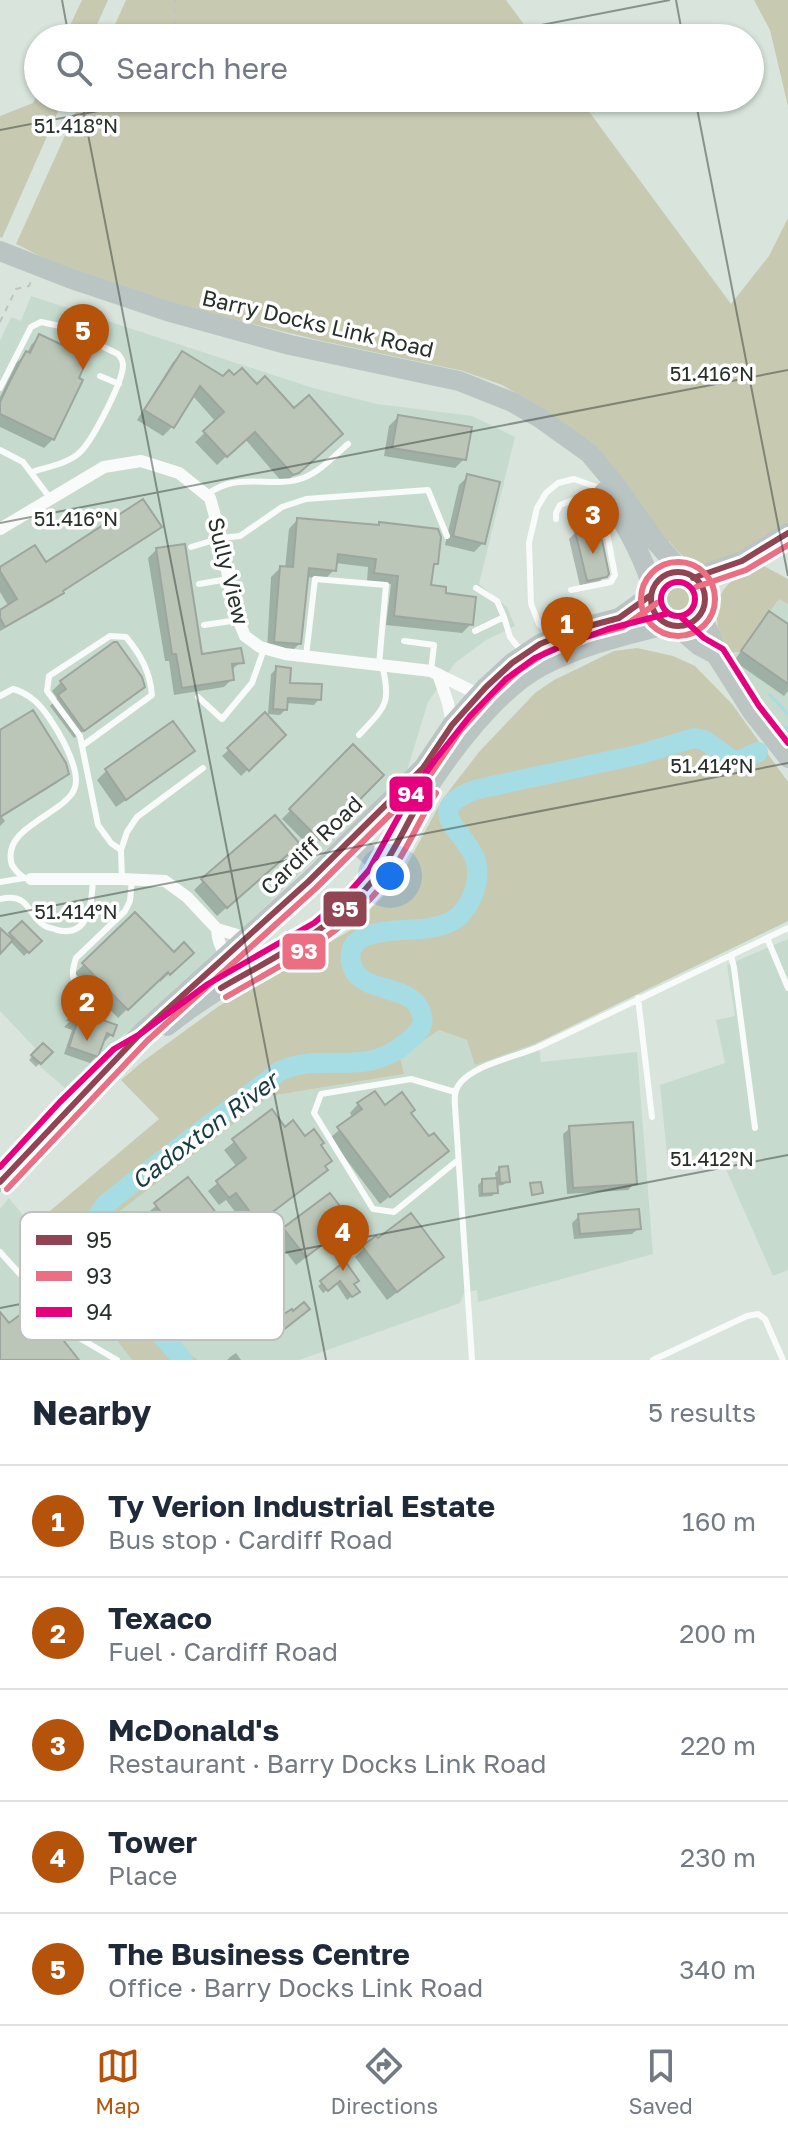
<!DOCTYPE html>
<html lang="en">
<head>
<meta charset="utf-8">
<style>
	:root { --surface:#fff; --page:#f2f2f3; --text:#1f2937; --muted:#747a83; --line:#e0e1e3; --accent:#b45309 }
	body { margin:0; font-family:"Golos Text",sans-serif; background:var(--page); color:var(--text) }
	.you { position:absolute; left:390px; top:876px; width:28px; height:28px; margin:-20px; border:6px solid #fff; border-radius:50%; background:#1a73e8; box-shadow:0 0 0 12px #1a73e833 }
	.badge { display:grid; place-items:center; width:52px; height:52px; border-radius:50%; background:var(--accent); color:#fff; font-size:26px; font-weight:700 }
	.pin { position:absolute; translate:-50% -66px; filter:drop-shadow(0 2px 4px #0008) }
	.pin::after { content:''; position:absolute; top:42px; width:28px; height:24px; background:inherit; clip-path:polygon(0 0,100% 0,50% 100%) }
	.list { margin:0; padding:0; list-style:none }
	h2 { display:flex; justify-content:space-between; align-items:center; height:104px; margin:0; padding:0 32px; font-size:34px }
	h2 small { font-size:26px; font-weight:400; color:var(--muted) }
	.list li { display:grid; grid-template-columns:52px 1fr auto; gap:24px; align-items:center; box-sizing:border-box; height:112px; padding:0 32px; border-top:2px solid var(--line) }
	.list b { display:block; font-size:30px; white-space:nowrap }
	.list p { margin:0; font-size:26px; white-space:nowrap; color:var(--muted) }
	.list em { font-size:26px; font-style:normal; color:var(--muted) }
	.icon { flex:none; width:44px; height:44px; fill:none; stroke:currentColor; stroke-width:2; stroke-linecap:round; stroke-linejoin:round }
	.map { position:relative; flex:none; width:788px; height:1360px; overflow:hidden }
	.search { position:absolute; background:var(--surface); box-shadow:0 2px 6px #0004; left:24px; right:24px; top:24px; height:88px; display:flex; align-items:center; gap:20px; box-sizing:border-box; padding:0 28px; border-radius:44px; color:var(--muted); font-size:30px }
	.sheet { height:664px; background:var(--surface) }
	nav { display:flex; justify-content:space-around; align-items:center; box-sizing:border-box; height:112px; border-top:2px solid var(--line); background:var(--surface); font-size:22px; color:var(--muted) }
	nav a { display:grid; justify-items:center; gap:4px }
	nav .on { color:var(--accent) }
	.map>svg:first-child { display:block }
</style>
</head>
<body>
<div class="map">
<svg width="788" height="1360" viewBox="0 0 788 1360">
	<rect width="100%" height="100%" fill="#d8e4dc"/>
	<path fill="#c6dbcd" d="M31,296L313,388L377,404L472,416L515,437L479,584L507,607L515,626L486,640L455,663L428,702L406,774L242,928L65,1088L29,1057L35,1048L0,1011V341L11,317L21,321Z
		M779,598L788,604V745L737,674L727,652L734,654L741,651Z
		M788,939V1270L773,1276L717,1149L668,1164L660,1085L725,1063L716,1020L735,1016L727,965Z
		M439,1030L467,1040L533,1033L539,1047L541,1062L637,1052L653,1254L478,1302L477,1290L464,1293L460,1303L299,1360H198L184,1350L114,1243L115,1215L270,1096L404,1074L400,1057Z
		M9,1198L37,1233L132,1360H0V1209Z"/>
	<path fill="#c7cab1" d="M82,0H108L91,38H64Z
		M126,0H506L534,38H109Z
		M754,0H788V106L770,30Z
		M38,94V98H64L2,238L0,237V116L33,103Z
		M82,98H579L731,304L769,256L788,218V526C766,537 716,572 693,562C683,558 675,549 669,541L665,543L577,434L537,405L502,385L463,371L322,341L200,311L132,290L50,261L16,244Z
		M760,564L788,579V604L779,599L741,651C716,663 713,608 721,594C729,579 746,572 760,564Z
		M661 598a17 17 0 1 1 34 0a17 17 0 1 1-34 0Z
		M637,648L673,656L695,666L732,704L788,782V921L539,1042L475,1065L467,1040L439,1030L400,1057L404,1074L270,1096L115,1215L114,1243L184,1350L198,1360H132L31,1227L159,1119L121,1080L142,1062L219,1006L349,931L393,886L409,861L442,800L479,752L535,693L554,680L614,651Z"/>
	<path fill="#0003" d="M40,336L53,439L44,448L0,427V397L17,362L27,354L31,345Z
		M182,353L223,379L257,387L294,410L332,443L287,481L283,483L245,439L217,465L195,442L216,422L192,395L172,427L163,436L137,420L173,362Z
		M398,417L464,459L455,468L384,456L389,426Z
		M468,476L483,543L474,552L445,545L459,485Z
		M297,520L436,564L431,568L429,587L471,624L462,633L386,625L391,584L367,582L368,567L335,563L334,570L325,579L306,577L300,643L291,652L267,650L271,577L280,568L285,569L289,529Z
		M159,527L151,535L61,593L53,601L0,631V613L9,607L0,592V569L45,565Z
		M576,532L606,575L598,583L580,586L569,539Z
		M156,550L201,656L241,662L231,670L232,679L224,687L174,695L169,661H165L148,558Z
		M770,614L788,627V691L784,696L734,661L761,623Z
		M277,668L287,685L319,699L314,705L286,703V709L280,715L268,714L271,674Z
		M61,682L133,695L74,738L50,706L57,698L52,691Z
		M265,715L284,735L241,776L222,756Z
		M173,724L192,751L183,760L116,807L97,780L106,771Z
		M0,733L67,774L57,783L2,817L5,821L0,826Z
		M353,747L382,775L310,847L282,819Z
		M288,853L217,916L194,890L203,881Z
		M135,915L174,955L191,953L160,982L158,979L118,1018L75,973Z
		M22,923L39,941L24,956L10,941L0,951V931L7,938Z
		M78,1013L111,1035L105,1041L102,1040L97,1056L90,1063L64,1054L72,1030L64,1027Z
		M43,1045L50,1052L36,1067L29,1060Z
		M358,1104L409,1113L437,1160L380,1204L330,1138L353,1118L350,1113Z
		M271,1112L285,1130L318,1146L323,1167L316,1179L249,1230L226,1200L219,1205L208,1191L237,1167L224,1150Z
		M570,1128L635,1183L628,1190L567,1194L563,1134Z
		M499,1169L508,1181L503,1185L496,1186V1192L492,1196L479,1197L478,1185L482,1181L496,1180L495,1173Z
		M188,1180L224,1247L191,1272L146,1214Z
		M579,1216L639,1228L632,1234L574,1239L572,1223Z
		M285,1230L341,1231L296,1265L276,1239Z
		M377,1241L441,1257L432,1266L387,1300L355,1257L364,1248Z
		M345,1264L352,1284L353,1295L347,1300L336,1283L323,1293L318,1286Z
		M304,1312L269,1339L264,1333L280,1319Z
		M236,1353L241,1360H227L230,1357Z"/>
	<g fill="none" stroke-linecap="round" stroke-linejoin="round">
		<path stroke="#a6dce4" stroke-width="3" d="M770,695L788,714"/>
		<path stroke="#a6dce4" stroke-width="20" d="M784,737L788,736
			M183,1360L150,1322L97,1249L95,1228L98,1215L105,1205L131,1184L280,1071C322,1051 366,1079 407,1042C411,1038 417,1034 420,1029C423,1024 423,1017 421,1012C410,981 357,996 351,962C344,924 409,932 430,928C441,926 455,922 462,913C475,897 482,875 474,856C461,828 421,808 478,789L637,755L694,738L704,740L732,760H740L758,752"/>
	</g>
	<path fill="#bbc6b8" stroke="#9ea59e" stroke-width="2" d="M39,334L88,357L79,378L83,380L54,440L0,414V402L10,381L26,351L30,353Z
		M182,351L223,376L229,370L234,375L242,368L257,384L265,376L294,408L309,395L343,434L299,473L293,475L255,432L227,457L203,431L224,412L200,386L174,428L144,410Z
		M398,415L472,427L466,460L392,448Z
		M467,474L500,482L485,544L453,536Z
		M143,499L162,527L63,591L64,593L5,627L0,618V610L17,599L0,571V567L35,545L46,562Z
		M297,518L379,525V522L438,529L441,537L438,564H434L431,585L446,587V593L476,597L473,625L394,616L398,576L374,573L376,559L338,554L336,571L309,568L301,644L274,642L280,566L293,567Z
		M595,526L602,540L609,574L607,577L587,581L575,531Z
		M185,544L202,654L241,648L244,663L232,664L234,680L182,688L176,654H172L156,548Z
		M769,611L788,624V684L741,651Z
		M114,642H117L142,677L145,687L84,731L58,695L66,689L60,681Z
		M276,666L291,668L290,683L322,684L321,700L288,698L287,710L273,709Z
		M33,710L66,763L69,774L0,817V730Z
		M265,712L286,735L249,771L227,748Z
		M173,721L195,751L126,800L105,769Z
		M353,744L384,775L320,840L289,809Z
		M275,815L300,844L227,908L201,879Z
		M135,912L174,952L184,942L194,953L170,975L168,972L128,1010L82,963Z
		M22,921L42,941L29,953L9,933Z
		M0,928L13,940L0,954Z
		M77,1011L117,1025L113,1036L107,1033L98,1057L69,1047L77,1023L68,1020Z
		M43,1043L53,1052L41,1064L31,1055Z
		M375,1091L385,1105L402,1092L415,1110L411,1113L429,1136L434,1133L449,1151L390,1197L337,1127L362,1109L357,1103Z
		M272,1109L285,1127L293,1120L305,1136L314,1129L324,1143L321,1145L332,1161L325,1166L328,1170L258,1223L236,1193L229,1198L216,1181L246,1158L232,1139Z
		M633,1122L637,1184L573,1188L569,1126Z
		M508,1166L510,1182L500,1183L499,1167Z
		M188,1177L236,1238L201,1265L154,1203Z
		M497,1178L498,1193L482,1194V1179Z
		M541,1182L543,1193L532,1195L530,1183Z
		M330,1193L352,1222L306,1257L283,1228Z
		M639,1209L641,1229L580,1234L578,1214Z
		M411,1213L444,1257L397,1292L362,1246L376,1236L378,1238Z
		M345,1261L359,1281L354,1284L360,1292L352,1297L340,1281L328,1291L320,1281Z
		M304,1302L310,1309L273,1338L265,1328L279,1317L292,1309L293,1311Z
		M0,1312L9,1323L20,1315L37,1338L52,1326L79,1360H0Z"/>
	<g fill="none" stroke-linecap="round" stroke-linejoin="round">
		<path stroke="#c0c4c1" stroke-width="2" stroke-dasharray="6 6" stroke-linecap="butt" d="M174,38L175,0
			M0,322L16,289L29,286L31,281"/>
		<path stroke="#f9fbfa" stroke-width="6" d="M100,376L119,384
			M0,388L31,327L41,322L60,326L118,354C121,358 123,360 123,365C123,382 91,444 78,454C66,464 47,467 32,472
			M0,450L23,462L50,498
			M205,495C212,491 220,486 228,484C252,477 279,487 303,478C320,472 335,455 348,444
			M556,519V513L560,505L573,500L579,502L603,525L608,538L615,575L611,582L571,590
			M191,547L221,538L240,536L282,507L306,499L428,490L447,536
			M199,584L228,579
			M476,588L497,601L504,617L510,637L522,652
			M204,625L238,620
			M475,631L504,617
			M553,634L539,624L531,604L529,543L537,508L546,493L558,483L574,479L602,489
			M404,641L434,645L431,671
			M306,656L315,579L386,585L379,665
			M0,696L13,689C21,691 29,696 35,701C51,715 84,770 74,790C62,815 0,828 12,865C16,871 18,874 25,878
			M198,697L222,719L252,683L264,649
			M359,735C385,707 392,704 382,665
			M82,746L152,695C150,672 141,655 126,637L110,636L49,676L47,691L80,736L98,825L111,843L121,850L122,879
			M121,850L127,832L137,817L203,768
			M0,882L24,878
			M0,899C31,892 27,916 45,926C48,928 53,928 57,930C90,938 92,902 93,878
			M767,938L788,988
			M731,955L734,968L755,1128
			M91,996C73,984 69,979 76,958L125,911L130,901L132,880
			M638,998L652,1117
			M455,1092L411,1079L321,1094L314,1113L373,1209L394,1212L458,1160
			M0,1252L76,1336L117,1360
			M472,1360L455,1106C454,1095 455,1087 464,1079C483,1062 520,1056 543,1045C625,1006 706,967 788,928
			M653,1360L747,1316L758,1314L765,1319L783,1360"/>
		<path stroke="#f9fbfa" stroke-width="12" d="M0,529L104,467L141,461L179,473L210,498L221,538L234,610L245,636L260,647L285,654L431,671L482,696
			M438,674L448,703L452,725
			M31,879H122L165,881L187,897L217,929L247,938
			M217,929C220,974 257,955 281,944"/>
		<path stroke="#bdc5c3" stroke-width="18" d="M701,612L713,639L715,655L751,712L788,759
			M674,625L698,646L715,655"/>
		<path stroke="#bac5c3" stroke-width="20" d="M0,251L69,278L167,311L290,345L459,381L512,402L540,418L589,453L615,484L655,541L683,573
			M604,492C625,523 642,553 653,589
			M651 599a27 27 0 1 1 54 0a27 27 0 1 1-54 0Z
			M693,578L742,561L788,533
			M352,840L383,867
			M167,1026C192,1006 220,988 248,972C288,949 320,935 354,901C384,871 397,836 420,800C448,755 495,691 542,666C581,645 626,635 669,624
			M0,1182L140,1034L309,881L423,768L452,725L486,687L512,663L540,644L574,630L619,618L651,595"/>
		<defs>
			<path id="bus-1" d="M651 599a27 27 0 1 1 54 0a27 27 0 1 1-54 0Z
				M693,578L742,561L788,533
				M221,988C276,956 335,929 375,878C396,851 409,817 428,788
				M0,1182L140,1034L309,881L423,768L452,725L486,687L512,663L540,644L574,630L619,618L651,595"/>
			<path id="bus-2" d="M641 599a37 37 0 1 1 74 0a37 37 0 1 1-74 0Z
				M696,587L746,570L788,545
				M226,997C282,964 343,936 384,883C405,855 418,822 436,793
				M7,1189L147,1041L316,888L430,775L460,731L493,694L518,671L545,653L577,639L623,627L657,603"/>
			<path id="bus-3" d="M661 599a17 17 0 1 1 34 0a17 17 0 1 1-34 0Z
				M681,617L704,638L723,649L759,706L788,743
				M0,1167L60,1102L114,1049L140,1034L208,984L314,923L346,896L369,870L411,794L435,760L470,716L506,679L535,658L562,646L608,629L666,614"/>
		</defs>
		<use href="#bus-1" stroke="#fff" stroke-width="12"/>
		<use href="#bus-2" stroke="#fff" stroke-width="12"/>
		<use href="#bus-3" stroke="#fff" stroke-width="12"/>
		<use href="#bus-1" stroke="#914451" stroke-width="6"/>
		<use href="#bus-2" stroke="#eb6e82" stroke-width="6"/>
		<use href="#bus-3" stroke="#e5007d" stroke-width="6"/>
	</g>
	<path fill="none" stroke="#272f2a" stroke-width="2" stroke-opacity="0.45" d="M62,0L69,38M676,0L683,38M474,38L670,0M81,98L326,1360M695,98L788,576M0,130L165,98M0,523L788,370M0,916L788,763M0,1308L788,1155"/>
	<g text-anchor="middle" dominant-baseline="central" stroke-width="7" stroke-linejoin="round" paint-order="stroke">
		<g font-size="22" fill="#272f2a" stroke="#fff">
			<text transform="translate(318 323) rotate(13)">Barry Docks Link Road</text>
			<text transform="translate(229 571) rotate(76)">Sully View</text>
			<text transform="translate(311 845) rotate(-44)">Cardiff Road</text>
		</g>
		<g font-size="24" font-style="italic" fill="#183b41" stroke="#fff">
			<text transform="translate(204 1130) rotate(-37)">Cadoxton River</text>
		</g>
	</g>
	<rect x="20" y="1212" width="264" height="128" rx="12" fill="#fff" stroke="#bec1bf" stroke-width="2"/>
	<rect x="36" y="1235" width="36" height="10" fill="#914451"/>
	<rect x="36" y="1271" width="36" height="10" fill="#eb6e82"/>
	<rect x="36" y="1307" width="36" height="10" fill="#e5007d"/>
	<g font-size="22" fill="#272f2a">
		<text x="86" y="1248">95</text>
		<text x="86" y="1284">93</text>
		<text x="86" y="1320">94</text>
	</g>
	<g font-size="20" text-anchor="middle" fill="#272f2a" stroke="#fff" stroke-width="7" stroke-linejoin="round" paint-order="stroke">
		<text x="76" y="133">51.418°N</text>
		<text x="712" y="381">51.416°N</text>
		<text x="76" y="526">51.416°N</text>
		<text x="712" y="773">51.414°N</text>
		<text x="76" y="919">51.414°N</text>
		<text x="712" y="1166">51.412°N</text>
	</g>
	<g stroke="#fff" stroke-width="3">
		<rect x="388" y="775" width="46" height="38" rx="8" fill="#e5007d"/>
		<rect x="322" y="890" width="46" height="38" rx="8" fill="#914451"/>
		<rect x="281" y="932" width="46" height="39" rx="8" fill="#eb6e82"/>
	</g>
	<g font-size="22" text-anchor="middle" font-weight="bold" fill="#fff">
		<text x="411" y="802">94</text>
		<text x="345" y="917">95</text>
		<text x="304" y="959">93</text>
	</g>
</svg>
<div class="you"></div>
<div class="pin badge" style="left:567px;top:663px">1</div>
<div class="pin badge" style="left:87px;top:1041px">2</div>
<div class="pin badge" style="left:593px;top:554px">3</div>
<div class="pin badge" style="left:343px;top:1271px">4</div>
<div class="pin badge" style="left:83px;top:370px">5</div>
<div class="search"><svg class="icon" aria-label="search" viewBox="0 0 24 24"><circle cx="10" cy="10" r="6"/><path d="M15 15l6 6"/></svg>Search here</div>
</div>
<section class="sheet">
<h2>Nearby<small>5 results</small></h2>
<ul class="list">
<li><span class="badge">1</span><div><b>Ty Verion Industrial Estate</b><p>Bus stop · Cardiff Road</p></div><em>160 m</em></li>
<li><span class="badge">2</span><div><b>Texaco</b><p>Fuel · Cardiff Road</p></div><em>200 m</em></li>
<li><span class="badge">3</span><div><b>McDonald's</b><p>Restaurant · Barry Docks Link Road</p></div><em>220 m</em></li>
<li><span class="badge">4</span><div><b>Tower</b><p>Place</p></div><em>230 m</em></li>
<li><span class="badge">5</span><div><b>The Business Centre</b><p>Office · Barry Docks Link Road</p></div><em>340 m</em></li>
</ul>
</section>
<nav>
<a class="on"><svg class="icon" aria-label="map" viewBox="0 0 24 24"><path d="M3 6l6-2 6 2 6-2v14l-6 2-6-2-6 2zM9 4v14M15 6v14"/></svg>Map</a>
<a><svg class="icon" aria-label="directions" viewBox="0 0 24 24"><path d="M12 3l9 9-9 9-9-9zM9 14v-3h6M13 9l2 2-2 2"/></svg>Directions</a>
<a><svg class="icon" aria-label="saved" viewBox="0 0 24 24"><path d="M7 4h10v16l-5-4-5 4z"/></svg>Saved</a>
</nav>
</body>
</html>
